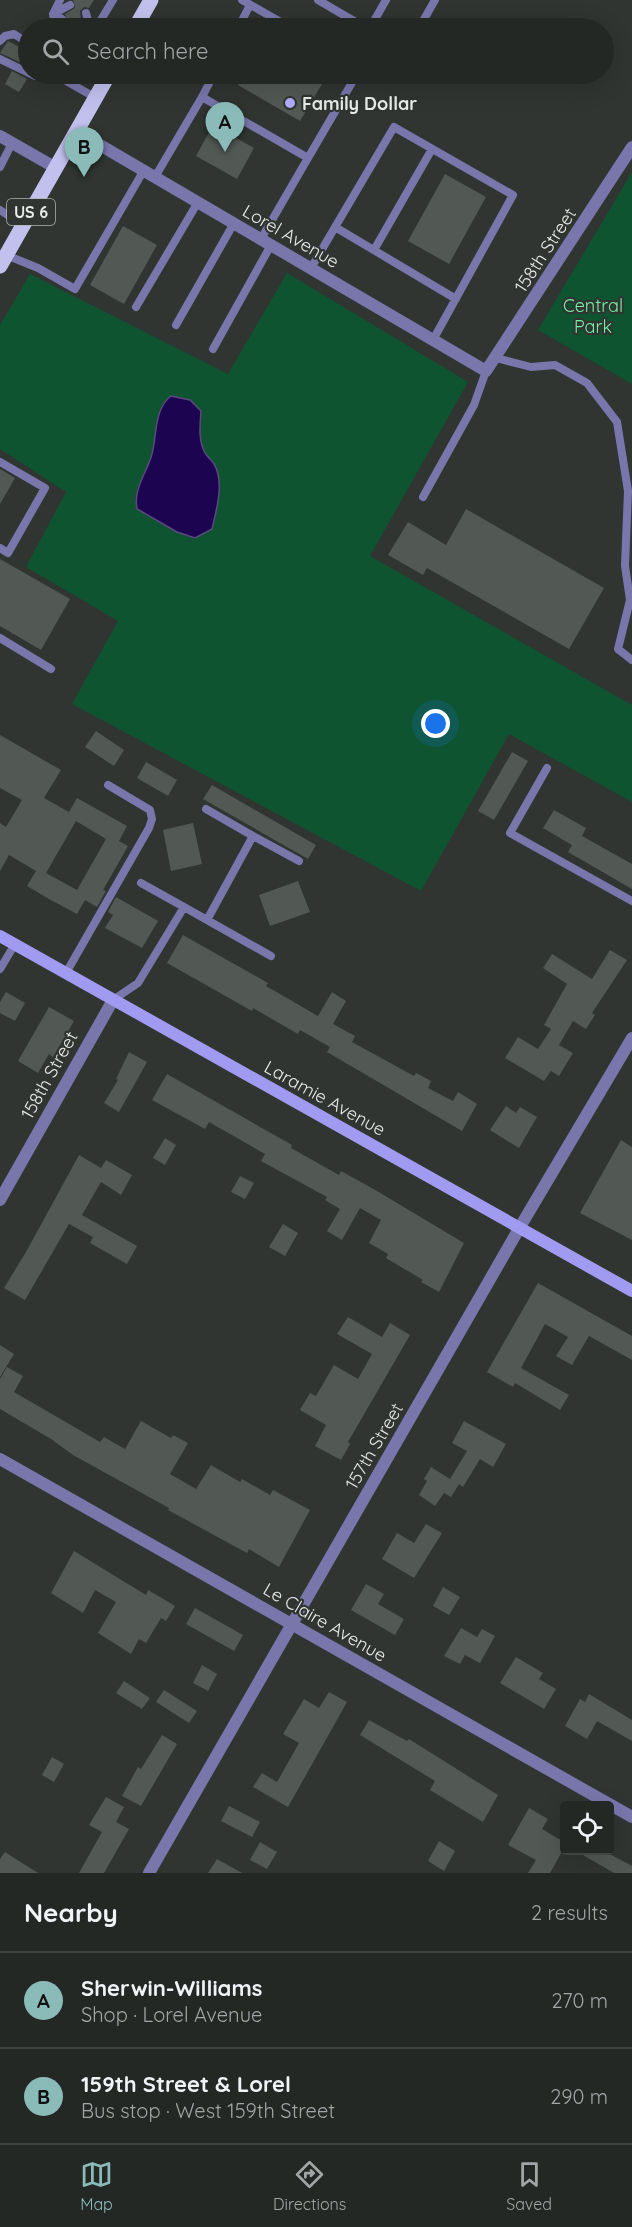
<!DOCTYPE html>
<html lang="en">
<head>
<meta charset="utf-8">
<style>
	:root { --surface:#242825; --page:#303432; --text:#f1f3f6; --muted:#a3a6a7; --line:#414442; --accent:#8bbbb9 }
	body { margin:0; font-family:Quicksand,sans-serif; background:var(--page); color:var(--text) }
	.controls { position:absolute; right:18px; bottom:18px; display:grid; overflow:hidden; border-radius:6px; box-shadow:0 6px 24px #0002 }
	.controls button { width:54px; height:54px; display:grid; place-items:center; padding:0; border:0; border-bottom:2px solid var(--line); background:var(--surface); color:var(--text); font:30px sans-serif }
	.you { position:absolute; left:436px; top:724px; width:21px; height:21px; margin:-15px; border:4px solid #fff; border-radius:50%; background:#1a73e8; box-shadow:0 0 0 9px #1a73e833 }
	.badge { display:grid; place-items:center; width:39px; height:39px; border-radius:50%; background:var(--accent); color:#111; font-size:20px; font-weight:700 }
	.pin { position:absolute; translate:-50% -50px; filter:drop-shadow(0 2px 3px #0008) }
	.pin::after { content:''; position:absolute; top:32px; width:21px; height:18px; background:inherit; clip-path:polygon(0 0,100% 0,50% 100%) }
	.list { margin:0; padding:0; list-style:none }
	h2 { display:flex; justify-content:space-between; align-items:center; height:78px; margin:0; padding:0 24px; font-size:26px }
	h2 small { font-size:20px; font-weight:400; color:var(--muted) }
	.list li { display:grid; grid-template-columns:39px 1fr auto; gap:18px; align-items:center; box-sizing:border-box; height:96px; padding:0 24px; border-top:2px solid var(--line) }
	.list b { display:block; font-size:22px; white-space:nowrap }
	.list p { margin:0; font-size:20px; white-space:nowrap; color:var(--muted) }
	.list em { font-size:20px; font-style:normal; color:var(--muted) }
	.icon { flex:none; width:33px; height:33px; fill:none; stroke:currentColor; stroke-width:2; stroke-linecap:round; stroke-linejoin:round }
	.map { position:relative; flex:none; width:632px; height:1873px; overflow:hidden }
	.search { position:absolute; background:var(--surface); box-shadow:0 6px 24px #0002; left:18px; right:18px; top:18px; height:66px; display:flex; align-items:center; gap:15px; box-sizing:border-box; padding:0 21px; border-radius:33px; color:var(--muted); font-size:22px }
	.sheet { height:270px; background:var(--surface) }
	nav { display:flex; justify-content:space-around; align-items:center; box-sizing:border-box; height:84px; border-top:2px solid var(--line); background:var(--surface); font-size:16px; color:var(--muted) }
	nav a { display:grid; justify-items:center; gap:3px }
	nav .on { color:var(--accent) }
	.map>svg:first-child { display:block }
</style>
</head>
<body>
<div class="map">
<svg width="632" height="1873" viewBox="0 0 632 1873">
	<rect width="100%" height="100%" fill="#303531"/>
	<path fill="#0f5430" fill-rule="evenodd" d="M632,172V384L538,330Z
		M287,273L468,382L370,556L632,705V802L509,734L421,891L72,704L118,621L26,567L66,492L0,449V325L30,274L228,374ZM171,396L200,411V439L205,454L214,464L219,484L216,510L137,509L135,497L152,455L158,421L164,402Z"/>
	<path fill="#1d0451" stroke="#5a497f" stroke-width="1.5" d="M171,396L190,400L201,411C200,425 198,440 205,453C207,457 212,460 214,464C225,482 216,511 212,529L195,538L177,532L137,509C133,488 147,473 152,454C157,435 154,409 171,396Z"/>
	<path fill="#525854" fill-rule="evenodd" d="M73,0H94L89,8L84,7L80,11L81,22L75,23L72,28H61V25L67,21L65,14L75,8Z
		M8,41L25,50L28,49V66L0,53Z
		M12,71L27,79L19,92L5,84Z
		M244,74H328L300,121L238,85Z
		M213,125L254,148L237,179L196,156Z
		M445,174L486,197L449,264L408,241Z
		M123,226L157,245L124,304L90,285Z
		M0,469L15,478L0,504Z
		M466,509L604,588L569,649L427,568L423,575L388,555L408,522L446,545Z
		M0,559L70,599L41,650L0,626Z
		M96,731L124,750L114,766L85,747Z
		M0,735L61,770L44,798L69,812L77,798L127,826L119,841L128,846L103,890L106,891L97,907L85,900L77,914L49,899L27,886L36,871L9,855L0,871V823L6,827L22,800L0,788ZM76,821L106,839L77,890L46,873Z
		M512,752L528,761L494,820L478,811Z
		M146,762L177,780L168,796L137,778Z
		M212,785L316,845L308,859L203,799Z
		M554,810L586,828L582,836L632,864V889L568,852L572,845L543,828Z
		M193,823L202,864L171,871L163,830Z
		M298,881L310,912L270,926L259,895Z
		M116,897L158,921L142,948L105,928L113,915L108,912Z
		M183,935L268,983L266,986L318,1016L332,992L346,1001L333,1024L355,1036L352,1042L414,1076L416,1073L431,1081L428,1088L453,1101L458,1092L477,1104L462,1131L327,1052L330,1047L300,1030L298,1034L253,1008L252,1011L167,963Z
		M610,950L627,960L592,1013L595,1015L586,1029L573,1021L559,1045L573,1053L559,1076L551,1071L544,1081L505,1058L518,1037L538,1049L551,1029L544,1025L567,984L543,968L552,954L592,979Z
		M6,992L25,1003L15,1021L0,1013V1002Z
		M49,1007L74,1021L53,1057L49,1054L38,1073L18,1061Z
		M129,1052L147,1062L119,1112L104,1103L118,1080L116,1079Z
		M167,1074L292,1145L291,1148L339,1175L341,1171L377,1191L464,1243L439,1292L421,1282L423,1280L386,1258L388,1254L369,1243L381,1220L360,1208L342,1240L327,1231L340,1209L325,1200L327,1197L261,1161L265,1154L209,1122L205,1129L152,1100Z
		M506,1106L516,1113L520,1107L537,1117L519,1148L490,1130Z
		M165,1138L176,1145L165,1165L153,1158Z
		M621,1140L632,1147V1240L580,1213Z
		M79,1155L101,1168L106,1160L132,1175L121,1195L101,1182L82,1215L137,1246L127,1264L90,1243L93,1237L69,1224L25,1300L4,1288L26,1252Z
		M240,1176L254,1183L245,1199L231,1192Z
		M283,1224L298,1233L285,1256L269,1247Z
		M538,1283L632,1336V1360L589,1336L572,1365L556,1356L568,1337L545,1324L521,1368L569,1395L560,1410L515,1383L513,1387L487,1372Z
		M348,1317L382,1337L390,1323L410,1335L348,1442L350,1444L341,1460L315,1446L326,1425L300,1410L310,1393L316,1396L334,1365L358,1379L372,1354L337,1334Z
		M0,1345L14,1354L0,1377Z
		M7,1367L23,1376L14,1392L100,1442L104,1437L125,1449L141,1421L171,1438L173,1435L188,1443L170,1474L196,1489L211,1465L240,1482L242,1479L270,1495L273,1490L310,1510L279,1567L249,1549L247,1553L168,1510L169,1508L73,1455L51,1439L0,1409V1379Z
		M464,1421L506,1444L493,1467L480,1459L463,1487L459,1484L451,1497L444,1493L435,1506L419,1495L427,1481L424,1479L431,1467L450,1479L467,1451L452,1443Z
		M426,1524L442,1533L414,1578L382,1559L397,1533L414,1543Z
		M74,1551L146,1595L148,1590L175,1606L166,1621L161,1618L146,1643L139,1639L131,1654L98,1633L116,1602L95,1590L83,1613L51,1593Z
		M366,1584L384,1594L378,1604L404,1619L395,1635L351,1610Z
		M443,1587L460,1597L449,1615L433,1606Z
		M195,1608L243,1635L234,1651L186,1624Z
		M461,1628L477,1637L482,1629L495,1636L480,1663L465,1655L460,1664L444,1656Z
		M516,1657L543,1673L539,1679L556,1689L544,1709L500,1683Z
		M202,1665L217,1674L208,1691L193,1683Z
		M124,1681L150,1698L142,1709L116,1693Z
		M164,1690L197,1711L189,1723L156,1702Z
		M329,1692L347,1702L288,1807L253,1787L262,1773L277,1782L299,1743L283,1734L304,1699L319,1708Z
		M589,1694L632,1720V1741L597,1721L587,1739L565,1726L580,1699L585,1702Z
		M369,1720L407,1741L409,1739L498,1795L483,1822L430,1790L435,1781L360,1735Z
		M162,1735L177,1744L141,1806L122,1796L138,1767L141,1769Z
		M52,1757L64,1764L54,1782L42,1775Z
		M106,1797L124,1807L116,1822L129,1829L104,1873H79L102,1832L89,1825Z
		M229,1806L260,1822L252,1837L221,1821Z
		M529,1808L548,1819L542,1829L564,1842V1848L550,1873H528L536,1860L508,1845Z
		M439,1841L455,1851L444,1871L428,1861Z
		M260,1842L277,1852L267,1869L250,1860Z
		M576,1851H604L632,1866V1873H614Z
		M5,1852L38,1873H0V1859Z
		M217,1859L242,1873H208Z"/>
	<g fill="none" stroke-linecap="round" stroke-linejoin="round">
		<path stroke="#7976ac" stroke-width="8" d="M60,0L53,14L62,19
			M242,0L291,28
			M318,0L366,28
			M86,13L90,28
			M55,28L53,14L70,5
			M78,28H79
			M96,28L113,0
			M238,28L250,5
			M370,28L386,0
			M419,28L435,0
			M0,41L5,36L14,34L28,43
			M0,59L35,76L45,74
			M54,74L96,98
			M214,74L202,97L308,158L261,239
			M308,158L357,74
			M0,167L12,143
			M155,177L202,97
			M0,210L23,225
			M335,227L456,299
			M374,250L432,149
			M6,255L38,268L75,289L144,170
			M311,268L394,127L513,195L433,340
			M136,307L198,202
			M176,325L234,223
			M213,349L271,245
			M496,358L531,367L555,365L587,383L617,422L628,491L625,566L630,600L618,649L632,660
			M0,462L45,488L8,553L0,548
			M423,497L474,405L486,371
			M0,638L51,669
			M547,768L510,833L632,901
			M206,809L253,836
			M141,883L184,907
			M207,920L253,836L299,861
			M0,969L15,944
			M66,973L149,828L152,819L150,810L108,785
			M113,1000L138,983L184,907L271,956"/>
		<path stroke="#7976ac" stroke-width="12" d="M76,131L486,371L632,147
			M0,136L56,168
			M0,1200L113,1000
			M0,1459L632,1817
			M149,1873L520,1227L632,1038"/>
		<path stroke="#a09af1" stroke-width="12" d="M0,936L632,1291"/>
		<path stroke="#c2c1ee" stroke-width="15" d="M135,28L151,0
			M0,266L109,74"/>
	</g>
	<circle fill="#b1adfa" stroke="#303531" stroke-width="2" cx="290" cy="103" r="6"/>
	<g text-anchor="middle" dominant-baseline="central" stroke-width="4.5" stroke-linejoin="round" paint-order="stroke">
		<rect fill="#303531" stroke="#b1b4b2" stroke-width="1.5" x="7" y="199" width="48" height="26" rx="4.5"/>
		<g font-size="16" font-weight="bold" fill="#e8ebe9">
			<text x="31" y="212">US 6</text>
		</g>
		<g font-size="18" font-weight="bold" fill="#e8ebe9" stroke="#303531" text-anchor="start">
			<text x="302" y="103">Family Dollar</text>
		</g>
		<g font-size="18" fill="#e8ebe9" stroke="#303531">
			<text transform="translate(291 236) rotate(30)">Lorel Avenue</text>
			<text transform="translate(545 250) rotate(-57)">158th Street</text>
			<text transform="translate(49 1075) rotate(-61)">158th Street</text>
			<text transform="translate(325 1098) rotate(29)">Laramie Avenue</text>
			<text transform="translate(374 1446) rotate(-60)">157th Street</text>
			<text transform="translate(325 1622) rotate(30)">Le Claire Avenue</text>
		</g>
		<g font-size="18" fill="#76f1a6" stroke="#303531">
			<text x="593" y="305">Central<tspan x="593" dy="21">Park</tspan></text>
		</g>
	</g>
</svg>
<div class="controls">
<button><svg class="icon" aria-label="locate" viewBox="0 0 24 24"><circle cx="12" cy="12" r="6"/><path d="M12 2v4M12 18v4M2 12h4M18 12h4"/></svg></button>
</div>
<div class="you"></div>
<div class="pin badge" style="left:225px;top:152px">A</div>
<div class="pin badge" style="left:84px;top:177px">B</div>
<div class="search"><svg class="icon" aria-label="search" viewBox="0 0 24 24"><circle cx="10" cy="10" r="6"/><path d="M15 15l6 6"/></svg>Search here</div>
</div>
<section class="sheet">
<h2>Nearby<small>2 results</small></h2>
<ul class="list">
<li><span class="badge">A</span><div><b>Sherwin-Williams</b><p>Shop · Lorel Avenue</p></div><em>270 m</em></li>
<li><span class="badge">B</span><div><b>159th Street &amp; Lorel</b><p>Bus stop · West 159th Street</p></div><em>290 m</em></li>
</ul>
</section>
<nav>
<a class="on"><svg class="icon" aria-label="map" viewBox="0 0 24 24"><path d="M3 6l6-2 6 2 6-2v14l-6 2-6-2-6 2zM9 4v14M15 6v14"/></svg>Map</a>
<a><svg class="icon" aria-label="directions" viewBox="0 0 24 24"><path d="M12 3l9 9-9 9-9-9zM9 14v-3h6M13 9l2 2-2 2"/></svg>Directions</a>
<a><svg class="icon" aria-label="saved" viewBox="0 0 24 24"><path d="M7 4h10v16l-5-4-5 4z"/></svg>Saved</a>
</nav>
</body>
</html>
